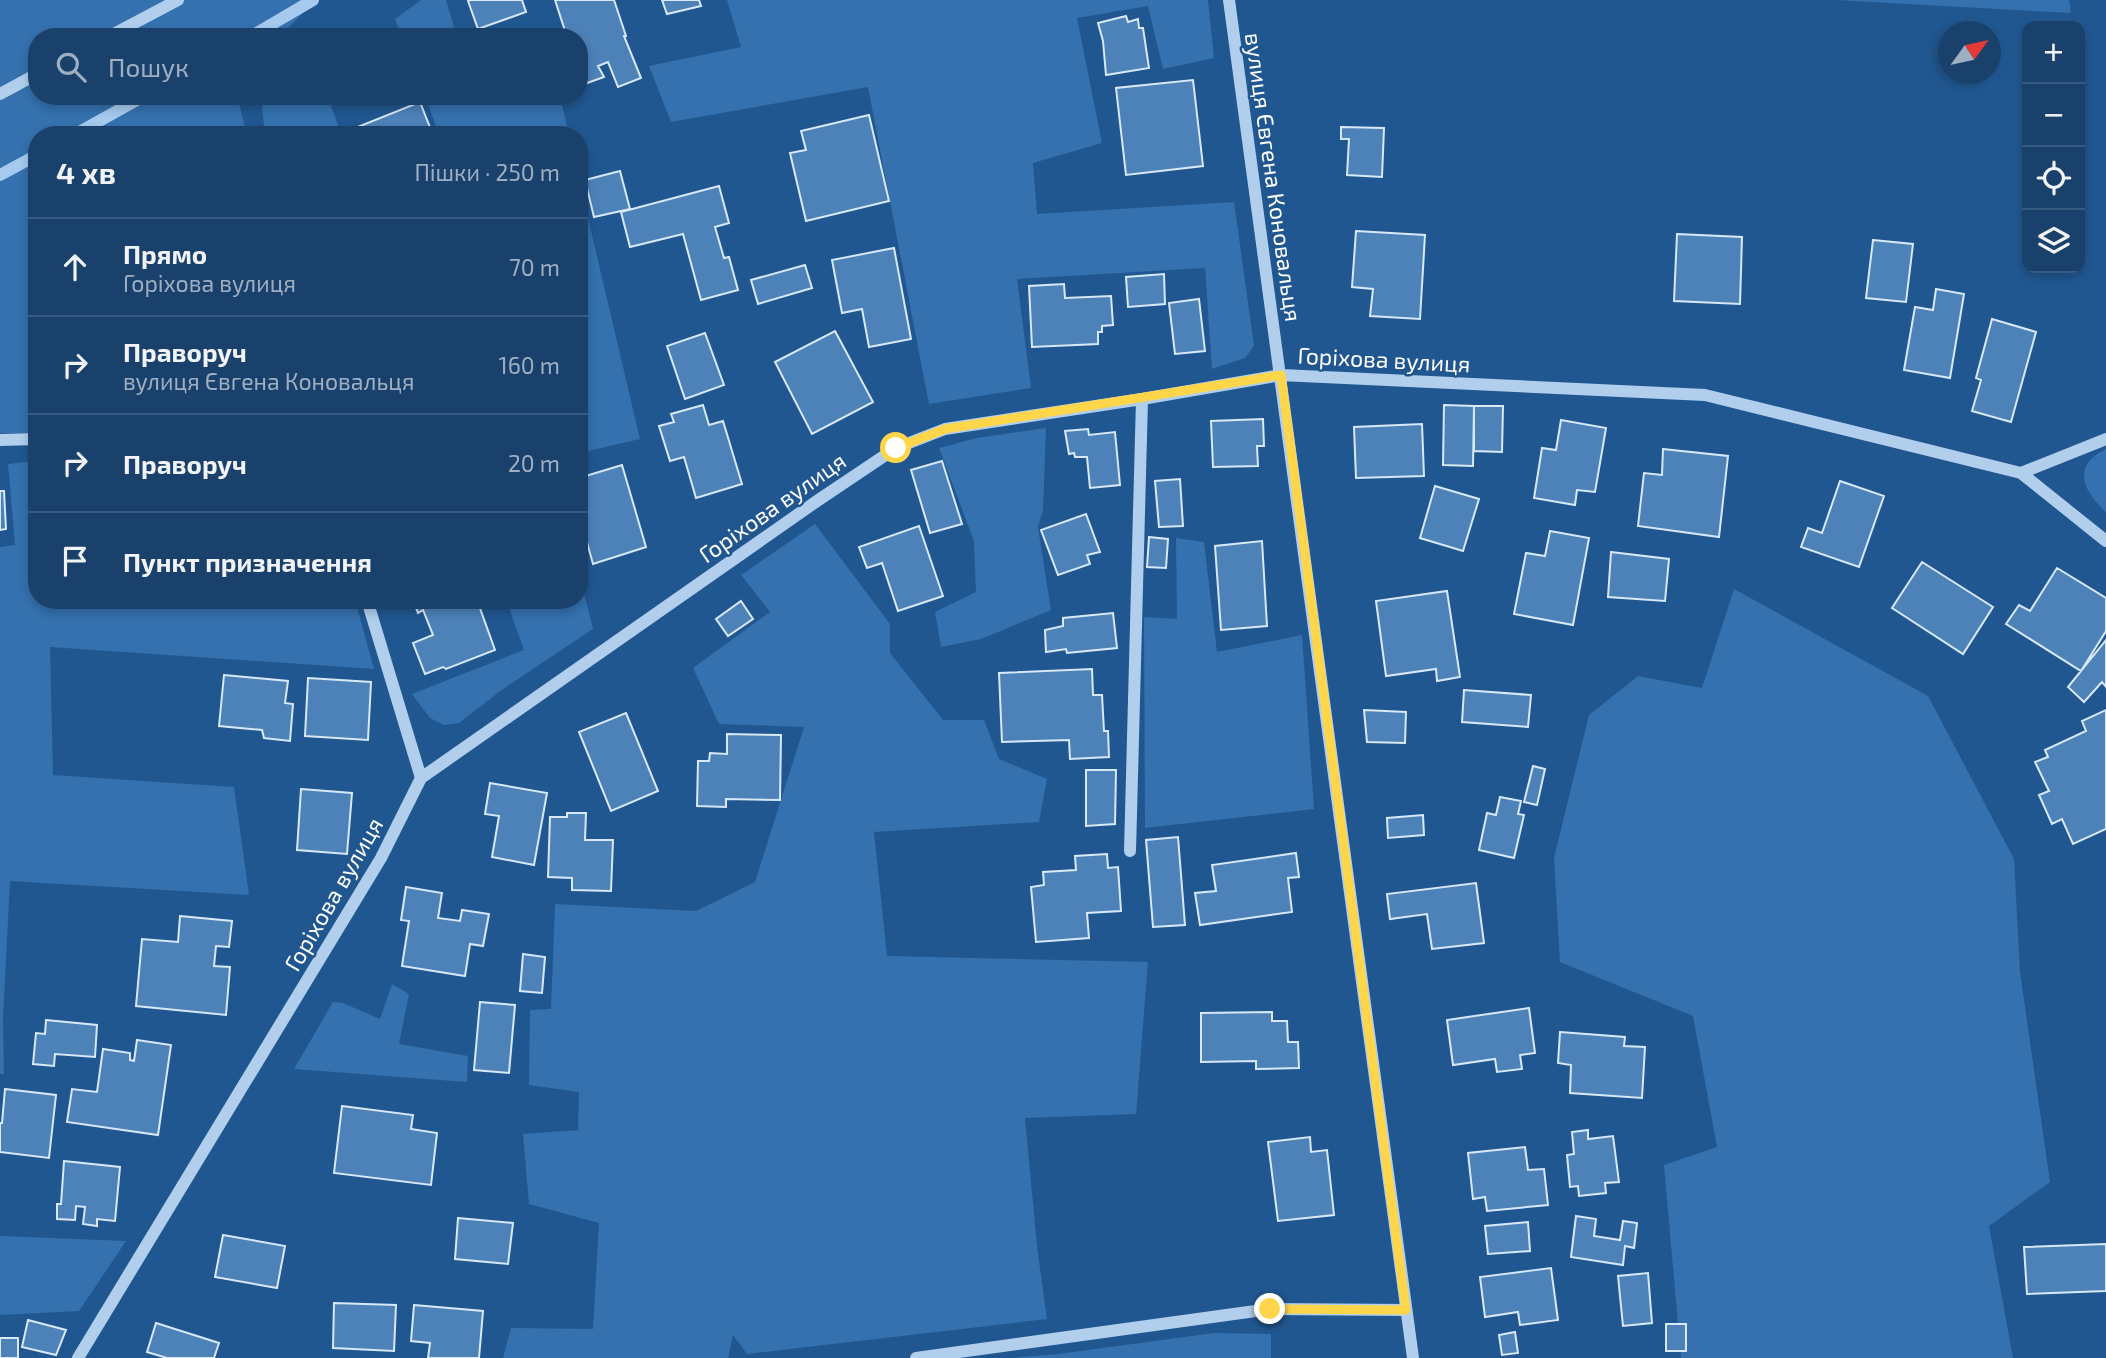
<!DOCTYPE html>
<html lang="uk">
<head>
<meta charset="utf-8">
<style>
	:root { --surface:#19416c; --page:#224872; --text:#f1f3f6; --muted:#9fafc2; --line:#375a7f }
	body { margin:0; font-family:"Exo 2",sans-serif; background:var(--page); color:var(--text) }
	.controls { position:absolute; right:21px; top:21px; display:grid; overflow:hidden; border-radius:14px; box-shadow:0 4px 10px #0003 }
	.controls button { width:63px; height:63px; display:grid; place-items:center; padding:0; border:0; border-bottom:2px solid var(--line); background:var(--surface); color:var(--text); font:35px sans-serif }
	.compass { position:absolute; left:1938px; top:21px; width:63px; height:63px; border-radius:50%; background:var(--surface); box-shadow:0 4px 10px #0003; rotate:57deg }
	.stop { position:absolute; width:21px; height:21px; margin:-16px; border:5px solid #ffd54a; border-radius:50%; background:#fff }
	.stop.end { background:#ffd54a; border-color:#fff; box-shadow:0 2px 7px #0008 }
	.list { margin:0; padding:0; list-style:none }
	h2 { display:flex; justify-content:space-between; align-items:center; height:91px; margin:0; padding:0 28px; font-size:30px }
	h2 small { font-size:23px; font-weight:400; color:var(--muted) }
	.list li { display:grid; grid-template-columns:46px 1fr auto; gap:21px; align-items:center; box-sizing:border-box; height:98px; padding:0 28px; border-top:2px solid var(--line) }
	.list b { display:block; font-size:26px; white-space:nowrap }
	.list p { margin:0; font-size:23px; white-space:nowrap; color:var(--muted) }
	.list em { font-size:23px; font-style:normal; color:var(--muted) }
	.icon { flex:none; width:38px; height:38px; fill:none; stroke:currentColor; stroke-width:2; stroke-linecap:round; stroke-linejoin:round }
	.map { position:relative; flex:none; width:2106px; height:1358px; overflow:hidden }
	.search { position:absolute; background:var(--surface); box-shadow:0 4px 10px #0003; left:28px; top:28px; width:560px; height:77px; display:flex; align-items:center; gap:18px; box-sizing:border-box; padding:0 24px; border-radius:28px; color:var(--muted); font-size:26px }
	.panel { position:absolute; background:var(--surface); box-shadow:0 4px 10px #0003; left:28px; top:126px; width:560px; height:483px; border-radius:28px }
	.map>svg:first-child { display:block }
</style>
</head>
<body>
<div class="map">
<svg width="2106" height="1358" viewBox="0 0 2106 1358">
	<rect width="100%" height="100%" fill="#215790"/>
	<path fill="#3471ae" d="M0,0H316L279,37H37V96H237L247,135H37V433H0Z
		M421,0H446L457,37H402L395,19Z
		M727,0H1208L1214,58L1163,69L1148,6L1077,18L1102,143L1033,163L1037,214L1234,202L1254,346L1245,358L1212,369L1205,268L1017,279L1031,388L929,404L868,87L671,122L649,66L741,47Z
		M1837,0H2069L2071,13Z
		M261,96H327L342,135H265Z
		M425,96H560L569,135H439Z
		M579,180L640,439L579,453Z
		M1046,428L1043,510L1038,527L1051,610L981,639L941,647L935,612L976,592L974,541L939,448L977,438Z
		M2106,449V512C2083,491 2071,466 2106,449Z
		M37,461V600H355L374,669L50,647L53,775L234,787L249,895L10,881L3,1018L4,1074H0V547L15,545L8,464Z
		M815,524L890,624V653L943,720H984L999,759L1047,779L1039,822L874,832L887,956L1148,962L1136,1114L1025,1118L1037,1246L1047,1319L747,1354L733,1335L728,1358H503L511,1328L593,1329L599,1223L529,1204L523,1134L578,1130L579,1092L529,1085L530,1010L551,1009L555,904L696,911L755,882L804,727L719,724L693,668L770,612L741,575Z
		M1176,538L1204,542L1217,652L1302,635L1314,809L1145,828L1144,617L1177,619Z
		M579,573L593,629L503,689L459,723L444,725L430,718L412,694L524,650L506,600H579Z
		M1734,589L1928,696L2014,859L2020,972L2050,1182L1989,1226L2013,1358H1681L1664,1165L1717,1147L1693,1016L1560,962L1554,858L1589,715L1638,676L1702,688Z
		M392,984L409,994L399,1044L468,1056L467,1082L294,1069L333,1002L343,1003L380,1019Z
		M0,1236L126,1241L79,1311L0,1315Z
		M1214,1333L1271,1334V1358H1011L1058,1354Z"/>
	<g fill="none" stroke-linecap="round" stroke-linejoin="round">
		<path stroke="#a5caee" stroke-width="12" d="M250,37L313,0
			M74,135L144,96
			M0,175L37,155"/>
	</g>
	<path fill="#4d82b8" stroke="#d7e8f9" stroke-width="2" d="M471,0H522L526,12L478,29L468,1Z
		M555,0H614L626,36H624L641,78L618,87L608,62L598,66L604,77L579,86V37H567Z
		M662,0H699L701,6L667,14Z
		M1126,16L1128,22L1138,19L1139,28H1143L1149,68L1106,75L1103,41L1098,23Z
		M1193,80L1203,166L1126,175L1116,88Z
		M420,102L433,135H352L350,130Z
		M869,115L889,201L806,221L790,153L806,150L801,131Z
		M1341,127L1384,128L1382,177L1347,175L1349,139H1341Z
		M620,171L630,209L594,217L585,180Z
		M719,186L729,223L715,227L724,258L729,257L738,290L701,300L683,234L630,247L621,212Z
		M1356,231L1425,235L1420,319L1370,316L1373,289L1352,287Z
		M1677,234L1742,237L1740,304L1674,301Z
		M1873,240L1913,244L1906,302L1866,298Z
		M894,248L911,339L869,347L862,309L842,313L832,260Z
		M805,265L812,288L758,304L751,280Z
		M1164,274L1165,304L1128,307L1126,277Z
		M1064,284L1065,298L1111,296L1113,325L1102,326V332H1098V344L1032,347L1029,286Z
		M1936,289L1964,294L1950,378L1904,370L1915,307L1933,310Z
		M1199,299L1205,351L1175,354L1169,303Z
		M1992,319L2036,332L2011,422L1972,411L1981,380L1976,378Z
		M835,331L873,402L812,434L775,362Z
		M705,333L724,385L685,399L667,346Z
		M703,405L709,425L723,421L742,484L696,498L684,457L670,461L659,426L674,422L671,414Z
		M1444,405L1474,406L1473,466L1443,465Z
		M1474,406H1503L1502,452L1474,451Z
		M1263,419L1264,446H1257L1258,466L1213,467L1211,421Z
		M1561,420L1606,428L1595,492L1577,490L1575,505L1534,498L1542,448L1556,450Z
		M1422,424L1424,476L1356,478L1354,427Z
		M1088,429L1089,435L1115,432L1120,485L1090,488L1087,457H1075L1074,453L1069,454L1065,431Z
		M1663,449L1728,456L1719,537L1638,526L1644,473L1662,475Z
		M942,461L962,524L930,533L911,470Z
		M622,465L646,547L593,564L579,513V478Z
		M1180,479L1183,526L1159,527L1155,481Z
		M1840,481L1884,496L1859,567L1801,547L1808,528L1822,533Z
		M1435,486L1479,499L1463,551L1420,538Z
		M0,491H4L6,529L0,530Z
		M1086,514L1100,552L1087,555L1090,564L1058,575L1041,530Z
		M919,526L943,596L898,611L882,563L867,568L859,547Z
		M1550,531L1589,538L1573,625L1514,614L1526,553L1545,556Z
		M1149,537L1168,539L1166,568L1147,567Z
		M1262,541L1267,626L1221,630L1215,546Z
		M1611,552L1669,559L1665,601L1608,597Z
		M1922,562L1993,607L1963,654L1892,608Z
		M2057,568L2106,598V631L2081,671L2006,624L2019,605L2030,611Z
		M1447,591L1460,677L1437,681L1436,669L1386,676L1376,601Z
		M413,600H477L495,650L446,669L443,667L425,674L413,643L433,635L423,610L418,613Z
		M741,601L753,619L728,636L716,619Z
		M1113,613L1117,648L1067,653L1066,649L1046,652L1045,630L1063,626V618Z
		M2106,640V687L2102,682L2084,702L2068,687Z
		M1092,669L1093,695H1102L1104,731H1108L1109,757L1070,759L1069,740L1002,742L999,673Z
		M224,675L288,681L285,703L293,704L290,741L264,738L262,730L219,726Z
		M308,678L371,682L368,740L305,736Z
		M1464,690L1531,695L1528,727L1462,722Z
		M1364,710L1406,712L1405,743L1367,742Z
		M2106,710V829L2073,844L2062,819L2052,824L2039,795L2049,791L2035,762L2048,757L2045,750L2086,731L2082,721Z
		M626,713L658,791L611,811L579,732Z
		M727,734L781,735L780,800L726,799V807L697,806L698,761H709L710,753L727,754Z
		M1533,766L1545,769L1537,805L1524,802Z
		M1086,770H1116L1115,824L1086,826Z
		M490,783L547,793L534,865L492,857L499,816L485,814Z
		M301,789L352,793L347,854L297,850Z
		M1500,797L1521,801L1518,814L1524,815L1514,858L1479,850L1487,813L1496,815Z
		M567,813H586L585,840H613L611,891L572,890V878L548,877L550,817H567Z
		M1423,815L1424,835L1388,838L1387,818Z
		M1178,837L1185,925L1153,927L1146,840Z
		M1296,853L1299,877L1288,878L1292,912L1200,925L1195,893L1216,891L1212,865Z
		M1107,854L1108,868L1118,867L1121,911L1087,913L1089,938L1036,942L1031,887L1044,885L1043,872L1076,870L1075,856Z
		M1476,883L1484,943L1432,949L1427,914L1390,919L1387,894Z
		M406,887L442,893L438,918L460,921L462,910L489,914L483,946L470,944L465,976L402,966L409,921L401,920Z
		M180,916L232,921L229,947L216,946L214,966L230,967L226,1015L136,1006L142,939L178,942Z
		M523,954L545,957L542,993L520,991Z
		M480,1002L515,1005L509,1073L474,1070Z
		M1529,1008L1535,1053L1520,1055L1522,1069L1497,1072L1495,1059L1453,1065L1447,1020Z
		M1272,1012V1021H1287L1288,1042H1298L1299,1068L1256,1069V1061L1201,1062V1013Z
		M46,1020L97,1025L95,1057L55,1054L54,1066L33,1064L36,1033L45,1034Z
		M1560,1032L1625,1037L1624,1046L1645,1047L1642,1098L1570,1093L1571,1065L1558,1063Z
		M137,1040L171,1045L158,1135L67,1122L72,1089L97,1092L103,1049L130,1053V1060L134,1061Z
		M5,1089L56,1095L49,1158L0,1152V1123H2Z
		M342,1106L413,1115L411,1129L437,1133L431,1185L334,1173Z
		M1588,1130V1139L1613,1136L1619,1182L1605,1183L1606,1193L1579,1196L1578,1186L1570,1187L1567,1155L1574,1154L1572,1132Z
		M1310,1137L1311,1152L1327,1150L1334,1215L1278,1221L1268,1142Z
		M1525,1147L1528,1170L1544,1169L1548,1205L1487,1211L1485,1197L1473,1199L1468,1153Z
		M64,1161L120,1167L115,1221L97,1219V1226L83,1224L85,1207L76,1206L75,1220L57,1219V1204H61Z
		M1576,1216L1596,1219L1594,1236L1620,1240L1623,1221L1637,1223L1634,1248L1625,1246L1623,1265L1571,1257Z
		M458,1218L513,1223L508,1264L455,1259Z
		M1528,1222L1530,1251L1488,1254L1485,1226Z
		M223,1235L285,1246L277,1288L215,1277Z
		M2106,1244V1291L2027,1294L2024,1247Z
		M1551,1268L1558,1320L1520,1325L1518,1312L1485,1317L1480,1277Z
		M1648,1273L1652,1323L1623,1326L1618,1276Z
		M334,1303L396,1305L394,1351L333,1348Z
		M414,1305L483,1311L479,1358H428L430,1343L411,1341Z
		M28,1320L66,1330L56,1355L22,1347Z
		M156,1323L219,1343L214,1358H167L147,1352Z
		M1666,1324H1686V1351H1666Z
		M1515,1332L1518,1353L1502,1355L1499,1335Z
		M0,1338H18V1358H0Z"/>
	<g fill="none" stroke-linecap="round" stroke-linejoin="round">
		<path stroke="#b1cfed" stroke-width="12" d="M1229,0L1413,1358
			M108,37L178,0
			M0,94L37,74
			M0,440L37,439
			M2021,473L2106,541
			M367,600L421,778
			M1130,851L1142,399
			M78,1358L381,858L421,778L817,501L896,448L945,429L1142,399L1281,375L1705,395L2021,473L2106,439
			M916,1358L1270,1309L1406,1310"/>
	</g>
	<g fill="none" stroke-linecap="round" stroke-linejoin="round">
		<path stroke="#ffd54a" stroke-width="9" d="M896,448L945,429L1281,375L1406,1310L1270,1309"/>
	</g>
	<g text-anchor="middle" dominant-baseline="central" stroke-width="5" stroke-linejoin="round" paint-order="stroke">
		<g font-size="23" fill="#fff" stroke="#215790">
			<text transform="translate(1274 177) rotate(82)">вулиця Євгена Коновальця</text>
			<text transform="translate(1384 359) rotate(3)">Горіхова вулиця</text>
			<text transform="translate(772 507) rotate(-35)">Горіхова вулиця</text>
			<text transform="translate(333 894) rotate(-60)">Горіхова вулиця</text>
		</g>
	</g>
</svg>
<div class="controls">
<button>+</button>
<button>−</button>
<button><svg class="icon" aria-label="locate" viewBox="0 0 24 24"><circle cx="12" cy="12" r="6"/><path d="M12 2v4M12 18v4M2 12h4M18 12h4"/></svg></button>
<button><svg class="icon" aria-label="layers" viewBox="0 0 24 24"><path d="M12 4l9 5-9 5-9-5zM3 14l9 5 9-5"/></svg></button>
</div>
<svg class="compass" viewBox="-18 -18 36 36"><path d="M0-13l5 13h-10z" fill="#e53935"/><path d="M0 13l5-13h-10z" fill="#9fafc2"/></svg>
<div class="stop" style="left:896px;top:448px"></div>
<div class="stop end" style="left:1270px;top:1309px"></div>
<div class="search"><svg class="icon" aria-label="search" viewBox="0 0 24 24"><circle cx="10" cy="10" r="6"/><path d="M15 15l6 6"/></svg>Пошук</div>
<section class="panel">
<h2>4 хв<small>Пішки · 250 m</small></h2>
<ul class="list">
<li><svg class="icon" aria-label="ahead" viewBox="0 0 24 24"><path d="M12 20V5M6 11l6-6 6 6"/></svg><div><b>Прямо</b><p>Горіхова вулиця</p></div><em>70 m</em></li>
<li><svg class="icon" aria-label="right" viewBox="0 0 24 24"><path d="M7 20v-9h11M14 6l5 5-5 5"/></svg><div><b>Праворуч</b><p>вулиця Євгена Коновальця</p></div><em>160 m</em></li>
<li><svg class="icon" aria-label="right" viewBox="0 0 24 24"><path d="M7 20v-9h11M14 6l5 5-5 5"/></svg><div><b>Праворуч</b></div><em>20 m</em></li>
<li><svg class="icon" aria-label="arrive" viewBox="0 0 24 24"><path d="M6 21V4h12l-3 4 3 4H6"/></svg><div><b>Пункт призначення</b></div></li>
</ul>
</section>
</div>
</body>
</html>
